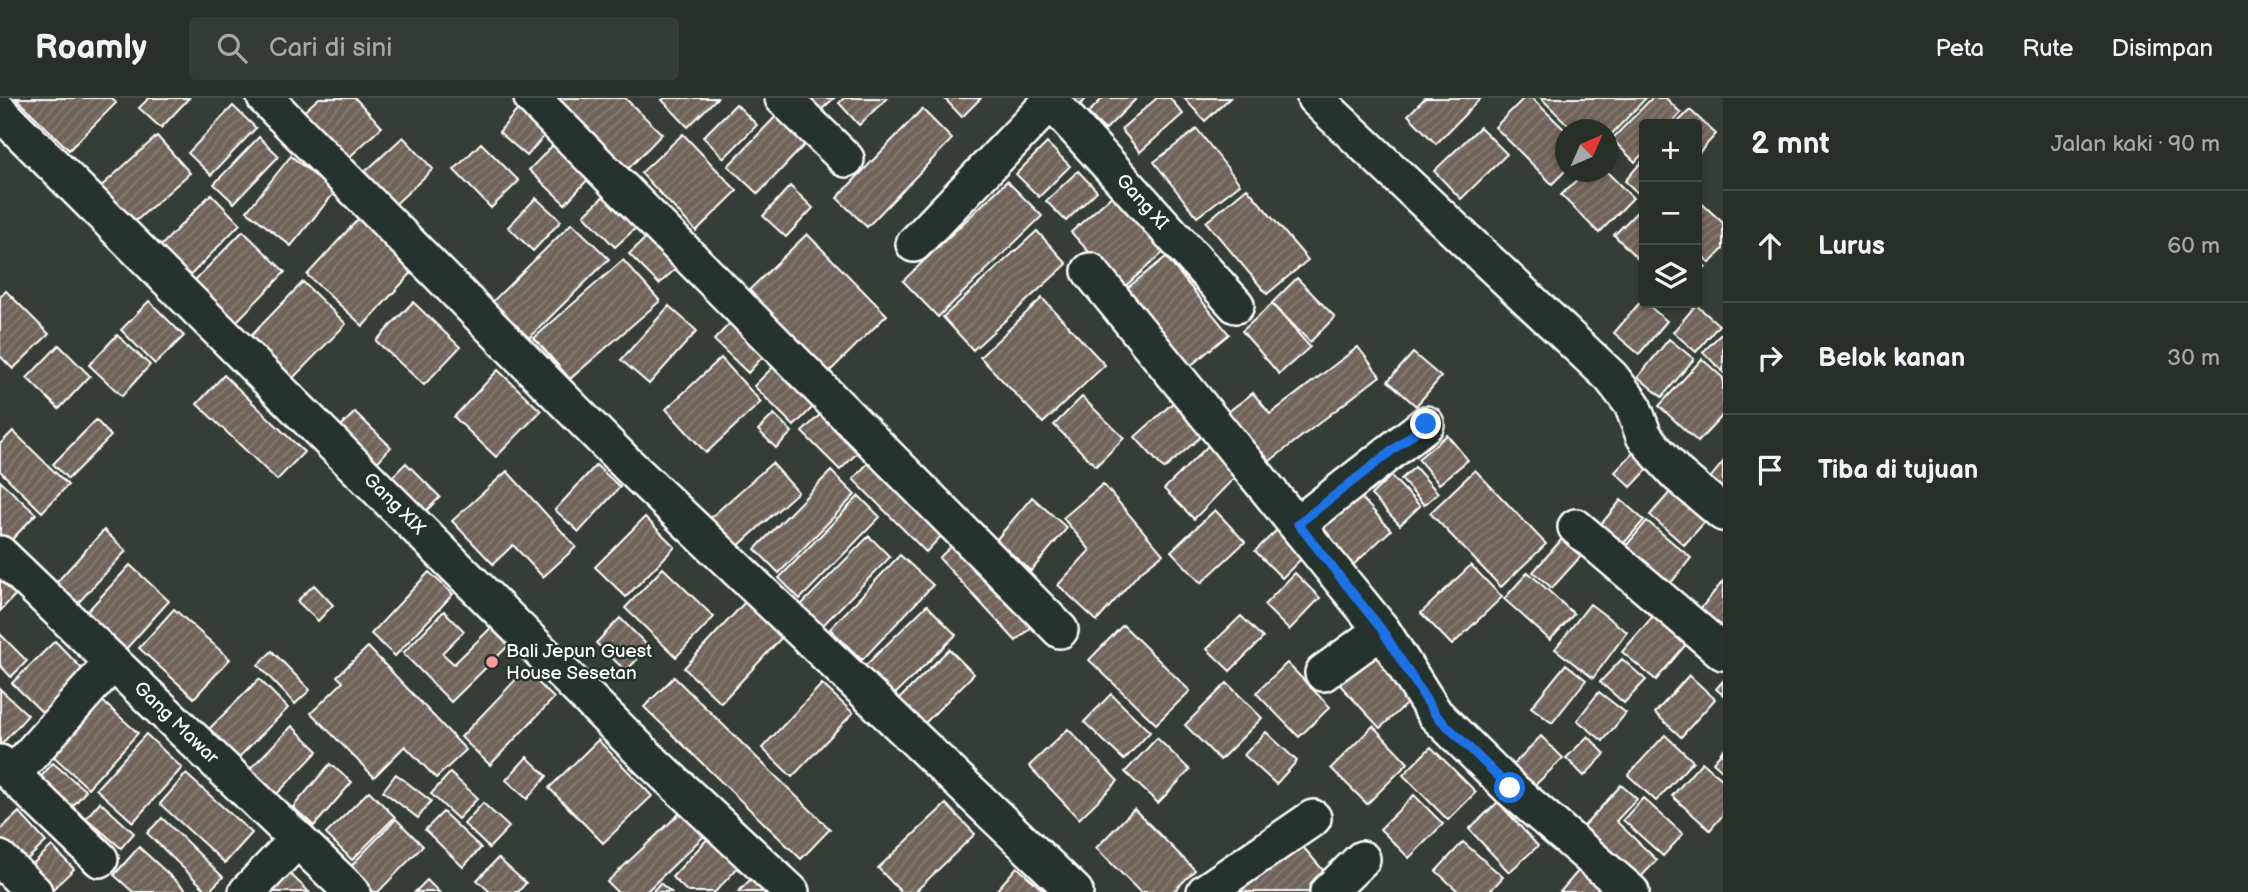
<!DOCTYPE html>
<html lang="id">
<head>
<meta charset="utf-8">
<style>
	:root { --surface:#282e28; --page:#343a34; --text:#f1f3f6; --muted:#a5a8a8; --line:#444a45 }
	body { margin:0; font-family:"Balsamiq Sans",sans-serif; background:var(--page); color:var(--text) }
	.controls { position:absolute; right:21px; top:21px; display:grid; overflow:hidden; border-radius:7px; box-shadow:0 2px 5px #0004 }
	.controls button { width:63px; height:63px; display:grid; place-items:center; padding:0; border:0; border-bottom:2px solid var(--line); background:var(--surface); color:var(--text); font:35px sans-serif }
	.compass { position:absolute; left:1555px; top:21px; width:63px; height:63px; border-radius:50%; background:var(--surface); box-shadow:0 2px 5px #0004; rotate:45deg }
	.stop { position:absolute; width:21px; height:21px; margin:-16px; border:5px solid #1a73e8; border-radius:50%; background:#fff }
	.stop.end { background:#1a73e8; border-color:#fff; box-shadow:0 2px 7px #0008 }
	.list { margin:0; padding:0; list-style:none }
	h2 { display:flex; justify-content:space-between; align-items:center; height:91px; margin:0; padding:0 28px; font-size:30px }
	h2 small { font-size:23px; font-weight:400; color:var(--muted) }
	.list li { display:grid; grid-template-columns:46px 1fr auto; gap:21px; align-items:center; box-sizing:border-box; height:112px; padding:0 28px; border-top:2px solid var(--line) }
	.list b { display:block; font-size:26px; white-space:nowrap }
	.list em { font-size:23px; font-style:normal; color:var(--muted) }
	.icon { flex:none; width:38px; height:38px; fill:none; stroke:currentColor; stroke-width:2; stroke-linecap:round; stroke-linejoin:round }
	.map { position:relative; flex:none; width:1723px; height:794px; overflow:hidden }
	header { display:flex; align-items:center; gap:42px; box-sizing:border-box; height:98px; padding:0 35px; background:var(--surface); border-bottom:2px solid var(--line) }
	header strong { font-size:33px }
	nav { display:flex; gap:38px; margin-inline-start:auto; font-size:24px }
	.search { width:490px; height:63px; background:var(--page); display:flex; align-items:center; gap:18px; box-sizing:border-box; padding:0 24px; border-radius:7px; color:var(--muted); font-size:26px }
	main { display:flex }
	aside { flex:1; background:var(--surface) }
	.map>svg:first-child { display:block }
</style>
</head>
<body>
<header>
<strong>Roamly</strong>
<div class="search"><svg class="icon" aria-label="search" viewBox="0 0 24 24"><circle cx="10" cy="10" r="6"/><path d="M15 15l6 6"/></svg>Cari di sini</div>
<nav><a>Peta</a><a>Rute</a><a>Disimpan</a></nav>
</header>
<main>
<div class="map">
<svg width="1723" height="794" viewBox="0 0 1723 794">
	<defs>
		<pattern id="building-hatch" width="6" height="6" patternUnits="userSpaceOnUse" patternTransform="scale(1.75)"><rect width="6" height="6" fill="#6f6459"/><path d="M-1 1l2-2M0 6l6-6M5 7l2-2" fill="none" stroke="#857b72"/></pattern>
	</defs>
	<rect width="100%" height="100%" fill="#353d36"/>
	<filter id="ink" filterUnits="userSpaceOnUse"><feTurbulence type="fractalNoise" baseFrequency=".0143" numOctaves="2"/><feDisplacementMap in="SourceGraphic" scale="14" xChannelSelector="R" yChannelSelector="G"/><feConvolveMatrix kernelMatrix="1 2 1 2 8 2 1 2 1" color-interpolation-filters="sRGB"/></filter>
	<g filter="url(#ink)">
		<path fill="url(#building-hatch)" stroke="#fff" stroke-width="2" d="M16,0H112L116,5L69,52Z
			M149,0H189L161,30L139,10Z
			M319,0H355L382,29L345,63L301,16Z
			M560,0H625L662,36L625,74L555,6Z
			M665,0H717L688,29L662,2Z
			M808,0H834L820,13Z
			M844,0H887L859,27L839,5Z
			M944,0H981L962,19Z
			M1066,0H1087L1076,11Z
			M1103,0H1137L1105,32L1088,15Z
			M1157,0H1170L1183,16L1140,54L1121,31Z
			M1184,0H1230L1205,23Z
			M1425,0H1481L1436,46L1408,17Z
			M1524,0H1532L1566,33V72L1552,86L1495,29Z
			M1541,0H1646L1608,40V32H1573Z
			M1652,0H1666L1681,15L1671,26H1644V54L1635,64L1612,41Z
			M736,6L757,27L724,60L703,39Z
			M233,8L256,30L211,77L188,55Z
			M520,9L548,33L527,58L499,34Z
			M922,11L952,41L867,129L837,100Z
			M1690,12L1716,36L1697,57V26H1676Z
			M779,15L808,43L758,96L728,68Z
			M1480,29L1507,56L1461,101L1434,73Z
			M1197,31L1240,86L1197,119L1154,64Z
			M683,36L737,93L696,133L641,75Z
			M157,38L190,75L129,129L96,93Z
			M259,39L279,58L234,105L214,86Z
			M403,39L433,71L387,114L357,81Z
			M557,43L592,77L565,106L529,72Z
			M481,45L519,83L491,110L454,72Z
			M1047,45L1070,68L1039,99L1016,76Z
			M291,58L335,94L291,148L247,113Z
			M1644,61V101L1625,83Z
			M1078,73L1097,93L1066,123L1046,103Z
			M1585,74H1607L1633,100L1599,135L1561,97Z
			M1007,83L1042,118L938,219L903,183Z
			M790,88L813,110L786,139L763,118Z
			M1247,90L1308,162L1267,196L1206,124Z
			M609,93L640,126L615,149L584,117Z
			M211,96L240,126L183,185L153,156Z
			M1114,96L1165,153L1122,191L1071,134Z
			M536,100L561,123L533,153L508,129Z
			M1697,101L1723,125V151L1710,165L1697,153Z
			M1643,108L1644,109V167L1614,137Z
			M360,119L416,170L363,228L307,177Z
			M572,125L609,161L525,244L489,207Z
			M243,133L285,174L234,226L192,185Z
			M653,133L683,164L659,186L629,156Z
			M1037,133L1067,166L973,252L943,219Z
			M807,136L887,217L826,277L746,195Z
			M1166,159L1229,236L1189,269L1125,192Z
			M1697,161L1706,169L1697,179Z
			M623,162L660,203L570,281L534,240Z
			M1297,180L1335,219L1310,244L1272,205Z
			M303,184L346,226L287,286L245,244Z
			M6,193L49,236L13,271L0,258V199Z
			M1042,200L1105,267L1043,325L980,259Z
			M1642,202L1667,223L1639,256L1614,235Z
			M149,203L184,238L155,266L121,232Z
			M413,204L460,249L424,287L376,243Z
			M1272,206L1310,249L1279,276L1242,233Z
			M1696,207L1719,227L1696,254L1673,234Z
			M669,208L697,233L649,286L621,262Z
			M733,222L767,254L748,275L714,242Z
			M1723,234V274L1703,254Z
			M117,237L150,267L122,298L89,267Z
			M1669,241L1694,261L1662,299L1638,279Z
			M59,247L90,278L59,311L27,280Z
			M1358,249L1380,278L1270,363L1262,354L1260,355L1228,314L1253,295L1270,316Z
			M1413,255L1441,279L1416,308L1388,283Z
			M721,260L761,304L706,355L666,311Z
			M1702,261L1723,280V317L1698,344L1659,308Z
			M778,264L818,304L794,328L754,288Z
			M498,272L541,313L496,359L454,319Z
			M224,277L304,354L277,382L197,306Z
			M1082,299L1124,340L1096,368L1054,327Z
			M1176,302L1206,334L1164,371L1135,339Z
			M828,309L865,347L840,372L802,334Z
			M355,314L391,349L369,373L332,337Z
			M774,316L792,334L776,350L758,332Z
			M96,322L111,338L68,381L53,366Z
			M13,333L68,387L42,414L0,373V346Z
			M1447,337L1468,362L1439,386L1418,361Z
			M1209,347L1238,376L1194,421L1164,391Z
			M1633,355L1649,370L1631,389L1615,374Z
			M873,360L946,433L926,454L853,381Z
			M1723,364V406L1703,389Z
			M406,365L440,399L421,418L387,384Z
			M772,365L798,394L737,449L710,420Z
			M596,367L620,389L579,434L555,412Z
			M1415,369L1438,395L1424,407L1401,381Z
			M1475,372L1546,446L1501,489L1430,415Z
			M507,373L576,449L543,479L513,447L493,466L452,423Z
			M831,373L855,397L779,475L755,451Z
			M1391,378L1420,408L1400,427L1371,397Z
			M0,383L36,416L4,450L0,446Z
			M1678,385L1712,416L1684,447L1650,417Z
			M1103,386L1163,456L1139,475L1097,523L1058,487L1090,452L1063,420Z
			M1358,396L1391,432L1352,468L1319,432Z
			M859,398L880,419L800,501L779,480Z
			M1032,399L1067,430L1031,473L996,442Z
			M1621,402L1644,422L1619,451L1597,431Z
			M1215,412L1245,444L1201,485L1171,453Z
			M645,419L675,449L626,499L595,469Z
			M1647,423L1691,460L1670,486L1626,448Z
			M1283,426L1309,453L1282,480L1255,453Z
			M104,432L126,453L78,505L56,485Z
			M869,438L890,459L822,528L801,507Z
			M1562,441L1581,458L1552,490L1533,474Z
			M958,442L1036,525L1016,543L939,460Z
			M900,457L933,487L862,562L830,531Z
			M130,467L169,503L125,552L85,516Z
			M1471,467L1502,499L1452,547L1421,515Z
			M663,470L714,519L676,559L625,510Z
			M0,474L19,493L0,513Z
			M429,474L453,496L395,558L371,536Z
			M1528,474L1574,516L1550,542L1504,501Z
			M1295,475L1320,500L1289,532L1264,507Z
			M1723,483V537L1697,515Z
			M314,487L333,507L318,523L297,503Z
			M746,503L783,538L721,605L684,570Z
			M1590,506L1627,534L1593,580L1555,551Z
			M927,507L956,537L891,600L862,571Z
			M174,511L230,561L194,600L139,550Z
			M444,513L464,533L442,555L454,566L501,520L518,538L451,604L403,555Z
			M1654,517L1687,545L1656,582L1622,554Z
			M1241,518L1263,540L1230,573L1207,551Z
			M620,520L649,549L626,573L596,545Z
			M1123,527L1190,593L1156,626L1089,562Z
			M0,536L27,563L11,579L0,567Z
			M55,543L91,580L49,621L12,585Z
			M368,549L466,652L436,680L405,648L374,679L311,615L343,584L337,578Z
			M949,551L974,576L920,630L895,605Z
			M272,553L310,592L295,606L258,567Z
			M1374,554L1415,598L1380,630L1339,586Z
			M1622,561L1646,582L1624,605L1600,584Z
			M1287,565L1330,609L1299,639L1256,595Z
			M1566,566L1586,582L1552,625L1531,609Z
			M525,572L554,600L490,667L461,639Z
			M1689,577L1715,601L1681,639L1655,615Z
			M674,579L830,731L801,761L644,609Z
			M259,581L288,610L237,661L208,632Z
			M1723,583V597L1716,591Z
			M1227,585L1262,620L1220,662L1185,627Z
			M822,586L853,615L792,679L762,650Z
			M0,591L28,617L0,648Z
			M1599,594L1626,615L1603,643L1577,622Z
			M1111,596L1150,634L1124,662L1084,624Z
			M99,600L138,635L88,690L50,655Z
			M292,628L318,653L275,698L249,672Z
			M1373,628L1408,665L1367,706L1331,670Z
			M1068,631L1118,683L1079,721L1029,668Z
			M1266,634L1297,663L1276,686L1244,657Z
			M146,636L182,670L133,724L96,691Z
			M1665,637L1693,663L1656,703L1628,677Z
			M1541,638L1563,660L1528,694L1507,673Z
			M1588,638L1605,656L1584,678L1566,660Z
			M1157,640L1190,672L1158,705L1125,674Z
			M598,642L652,698L603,745L549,690Z
			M1431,649L1476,694L1448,722L1403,677Z
			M1723,652V673L1713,664Z
			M527,659L547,678L527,701L506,682Z
			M1702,664L1723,682V717L1710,732L1672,698Z
			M53,665L86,693L64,718L32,689Z
			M330,666L352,684L314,728L293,709Z
			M450,675L478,700L458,721L431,696Z
			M186,676L252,735L225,765L160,706Z
			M396,676L431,703L418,720L383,693Z
			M1621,687L1637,701L1616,723L1657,762L1633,787L1577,736Z
			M369,693L395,719L352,762L326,736Z
			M1414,697L1443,726L1409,760L1380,731Z
			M1643,700L1683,736L1663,758L1623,722Z
			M100,704L134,735L121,750L86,720Z
			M1498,704L1538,748L1509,774L1469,731Z
			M483,705L509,729L489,750L464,726Z
			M946,706L975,736L915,794H901L878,770Z
			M1134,711L1195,772L1173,794H1140L1096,750Z
			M19,714L46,744L22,766L0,742V732Z
			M443,714L481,750L463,769L425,732Z
			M681,714L704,738L646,794H617L607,784Z
			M162,720L223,779L208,794L147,735Z
			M396,721L423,748L378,794H374L349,770Z
			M713,735L743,764L715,794H688L672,779Z
			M1298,743L1328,778L1310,794H1240Z
			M1463,744L1503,779L1489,794H1459L1436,773Z
			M52,748L74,771L50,794L26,772Z
			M139,749L188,794H133L114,777Z
			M498,760L526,785L518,794H490L477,782Z
			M1585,765L1619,794H1560Z
			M283,769L309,794H259Z
			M1017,769L1044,793L1043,794H995Z
			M752,780L767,794H738Z
			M427,782L439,794H415Z
			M660,785L671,794H652Z"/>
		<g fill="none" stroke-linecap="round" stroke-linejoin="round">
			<defs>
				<path id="minor" d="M265,0L627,366L1075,794
					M532,0L1060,532
					M783,0L846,61
					M1048,0L1236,207
					M1315,0L1611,279L1632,306L1644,338L1656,353L1677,376L1723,415
					M0,14L651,663L791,794
					M914,146L1051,3
					M1090,173L1382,532L1435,616L1510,690L1631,794
					M1298,426L1426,326
					M1576,429L1723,554
					M0,456L352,794
					M1323,575L1382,532
					M0,665L100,761
					M13,676L113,564
					M0,761L34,794
					M247,794L298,741
					M1205,794L1313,720
					M1328,794L1362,761"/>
			</defs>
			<use href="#minor" stroke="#fff" stroke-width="40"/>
			<use href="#minor" stroke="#26332d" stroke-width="35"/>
		</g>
	</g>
	<g fill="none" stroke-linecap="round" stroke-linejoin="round" filter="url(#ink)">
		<path stroke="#1a73e8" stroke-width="9" d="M1426,326L1298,426L1382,532L1435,616L1510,690"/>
	</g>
	<circle fill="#ff9aa2" stroke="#26332d" stroke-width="2.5" cx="492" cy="564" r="7"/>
	<g text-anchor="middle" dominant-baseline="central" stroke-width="5" stroke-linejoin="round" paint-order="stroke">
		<g font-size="19" fill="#fff" stroke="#26332d">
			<text transform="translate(1142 104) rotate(48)">Gang XI</text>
			<text transform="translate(394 406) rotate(45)">Gang XIX</text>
			<text transform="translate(176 625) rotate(44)">Gang Mawar</text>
		</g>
		<g font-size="19" fill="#fff" stroke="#26332d" text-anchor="start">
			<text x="506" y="553">Bali Jepun Guest<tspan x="506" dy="22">House Sesetan</tspan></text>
		</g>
	</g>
</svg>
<div class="controls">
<button>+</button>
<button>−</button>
<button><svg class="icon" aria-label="layers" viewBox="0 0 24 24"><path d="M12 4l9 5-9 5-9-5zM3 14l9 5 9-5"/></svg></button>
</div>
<svg class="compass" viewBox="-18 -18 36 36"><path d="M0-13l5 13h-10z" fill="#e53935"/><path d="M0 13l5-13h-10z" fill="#a5a8a8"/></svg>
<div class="stop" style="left:1510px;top:690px"></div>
<div class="stop end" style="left:1426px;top:326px"></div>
</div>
<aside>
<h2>2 mnt<small>Jalan kaki · 90 m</small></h2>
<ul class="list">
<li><svg class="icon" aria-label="ahead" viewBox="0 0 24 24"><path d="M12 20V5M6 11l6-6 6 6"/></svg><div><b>Lurus</b></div><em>60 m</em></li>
<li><svg class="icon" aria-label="right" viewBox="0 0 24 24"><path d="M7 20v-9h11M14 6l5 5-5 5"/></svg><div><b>Belok kanan</b></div><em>30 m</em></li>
<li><svg class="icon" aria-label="arrive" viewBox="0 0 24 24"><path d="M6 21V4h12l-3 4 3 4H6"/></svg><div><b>Tiba di tujuan</b></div></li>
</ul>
</aside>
</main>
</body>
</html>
